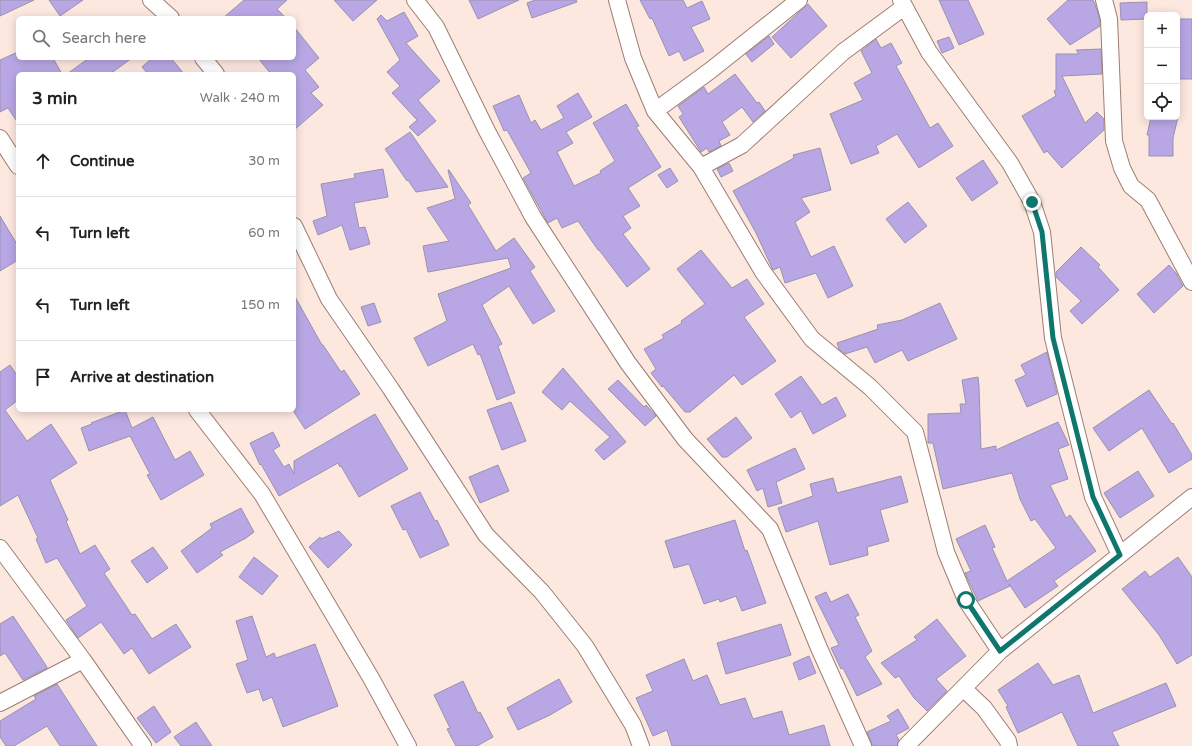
<!DOCTYPE html>
<html lang="en">
<head>
<meta charset="utf-8">
<style>
	:root { --surface:#fff; --page:#f2f2f2; --text:#222; --muted:#767676; --line:#e0e0e0 }
	body { margin:0; font-family:"Varela Round",sans-serif; background:var(--page); color:var(--text) }
	.controls { position:absolute; right:12px; top:12px; display:grid; overflow:hidden; border-radius:6px; box-shadow:0 2px 10px #0003 }
	.controls button { width:36px; height:36px; display:grid; place-items:center; padding:0; border:0; border-bottom:1px solid var(--line); background:var(--surface); color:var(--text); font:20px sans-serif }
	.stop { position:absolute; width:12px; height:12px; margin:-9px; border:3px solid #0f766e; border-radius:50%; background:#fff }
	.stop.end { background:#0f766e; border-color:#fff; box-shadow:0 1px 4px #0008 }
	.list { margin:0; padding:0; list-style:none }
	h2 { display:flex; justify-content:space-between; align-items:center; height:52px; margin:0; padding:0 16px; font-size:17px }
	h2 small { font-size:13px; font-weight:400; color:var(--muted) }
	.list li { display:grid; grid-template-columns:26px 1fr auto; gap:12px; align-items:center; box-sizing:border-box; height:72px; padding:0 16px; border-top:1px solid var(--line) }
	.list b { display:block; font-size:15px; white-space:nowrap }
	.list em { font-size:13px; font-style:normal; color:var(--muted) }
	.icon { flex:none; width:22px; height:22px; fill:none; stroke:currentColor; stroke-width:2; stroke-linecap:round; stroke-linejoin:round }
	.map { position:relative; flex:none; width:1192px; height:746px; overflow:hidden }
	.search { position:absolute; background:var(--surface); box-shadow:0 2px 10px #0003; left:16px; top:16px; width:280px; height:44px; display:flex; align-items:center; gap:10px; box-sizing:border-box; padding:0 14px; border-radius:6px; color:var(--muted); font-size:15px }
	.panel { position:absolute; background:var(--surface); box-shadow:0 2px 10px #0003; left:16px; top:72px; width:280px; height:340px; border-radius:6px }
	.map>svg:first-child { display:block }
</style>
</head>
<body>
<div class="map">
<svg width="1192" height="746" viewBox="0 0 1192 746">
	<rect width="100%" height="100%" fill="#fde8e0"/>
	<path fill="#b8a7e4" stroke="#9992af" d="M0,0H34L0,16Z
		M49,0H83L60,16Z
		M244,0H287L277,9L286,18H223Z
		M334,0H377L353,21Z
		M469,0H519L478,19Z
		M535,0H576L577,2L532,18L527,3Z
		M640,0H683L687,8L702,1L710,19L691,27L704,51L684,61L679,51L669,56L652,18L650,19Z
		M939,0H968L984,34L959,45Z
		M1068,0H1093L1095,4L1100,20V26L1070,45L1047,19Z
		M1147,2V19L1121,20L1120,3Z
		M808,4L827,26L791,58L772,37Z
		M404,12L418,36L406,43L440,81L418,100L436,121L418,136L409,127L417,120L392,93L400,86L387,72L400,60L377,19L381,15L387,21Z
		M1177,19H1192V79H1177Z
		M294,27L319,58L305,70L319,87L311,93L323,105L294,130V74H271L258,58H294Z
		M769,36L774,44L752,62L746,54Z
		M949,37L954,48L942,53L937,41Z
		M876,39L881,48L891,43L902,63L896,66L930,128L938,123L953,146L919,168L897,134L876,146L879,153L851,164L830,114L863,100L854,83L872,73L861,51Z
		M1101,49L1102,74L1062,76L1085,123L1097,112L1104,119V130L1062,168L1047,151L1044,153L1022,116L1056,96L1054,91L1056,90V54H1079L1076,50Z
		M18,52V58H53L62,74H18V123L8,108L0,112V60Z
		M89,58H132L110,74H67Z
		M152,58H171L184,74H148L142,67Z
		M735,74L757,103L759,102L765,111L753,122L742,107L722,122L730,135L719,141L721,146L709,152L707,148L701,152L679,117L683,114L678,106L704,87L708,94Z
		M578,93L592,117L566,132L573,143L557,152L574,186L601,173L600,171L615,161L593,123L626,104L639,126L636,127L661,167L628,188L640,206L623,216L631,228L623,234L650,269L627,287L599,250H598L578,221L562,228L557,218L548,223L523,178L531,173L507,130L504,131L493,106L519,95L531,123L535,120L541,130L564,118L557,106Z
		M1151,117H1178L1173,138V156H1149V135H1147Z
		M410,132L448,187L416,192L408,180L407,181L385,149Z
		M820,148L831,190L801,198L810,212L795,222L811,257L834,246L853,286L828,298L816,273L785,283L780,267L773,270L756,233L733,191L794,158L793,155Z
		M983,160L998,183L972,201L956,178Z
		M729,163L733,171L721,177L717,169Z
		M670,168L678,181L667,188L658,175Z
		M383,169L388,197L354,203L359,228L365,227L370,244L350,250L342,225L318,235L313,221L327,216L321,184L355,178L354,174Z
		M448,170H449L471,203L468,205L496,251L514,238L535,267L530,271L555,311L533,324L509,286L482,305L502,344L498,346L515,393L497,400L480,354L478,355L473,344L428,366L414,338L447,321L438,294L511,268L508,258L428,272L423,246L449,241L427,208L455,199Z
		M908,202L927,226L905,243L886,219Z
		M0,216L18,246V260L0,271Z
		M1081,247L1100,265L1098,267L1119,290L1082,324L1070,311L1081,301L1056,277V272Z
		M701,250L732,288L747,279L764,304L744,317L776,361L742,385L734,375L690,412H685L663,386L662,387L651,373L656,369L644,349L664,338L662,335L682,323L681,321L705,304L677,269Z
		M1169,265L1176,273L1183,286L1154,313L1137,294Z
		M294,295L322,345H323L341,372L344,370L360,394L305,429L294,412Z
		M374,303L381,322L368,326L361,307Z
		M940,303L957,339L908,361L902,350L875,363L867,347L845,354L839,349L837,343L878,329L877,325L902,320Z
		M1047,352L1057,394L1027,407L1015,380L1026,375L1021,365Z
		M10,365L18,377V400L5,410L27,441L51,424L77,463L50,480L68,520L66,521L80,554L95,545L110,569L104,573L132,615L135,614L152,639L176,624L191,647L149,674L132,648L124,654L101,622L78,638L66,620L87,606L57,558L46,563L36,539L38,538L18,495L0,506V372Z
		M563,368L626,442L604,460L595,450L610,437L570,401L562,410L542,392Z
		M801,376L822,405L836,397L846,416L813,434L801,411L791,418L775,394Z
		M978,377L979,386L981,449L996,446V450L1058,422L1069,445L1058,449L1068,479L1050,485L1066,518L1070,515L1096,551L1054,581L1058,586L1025,608L1009,584L1010,586L978,601L965,573L971,571L956,539L985,525L995,547L992,548L1007,581L1056,548L1035,519L1031,521L1020,499L1012,473L943,489L933,443H928V414L961,413L960,404H966L962,380Z
		M618,380L644,407L646,405L656,416L645,426L608,389Z
		M1149,390L1172,424L1173,423L1192,455V459L1169,473L1142,428L1109,451L1093,428Z
		M511,402L526,441L502,450L487,410Z
		M125,410L132,428L153,417L175,460L190,451L204,475L161,500L147,475L150,474L130,436L89,451L81,428L92,424L91,423Z
		M375,414L408,469L359,497L341,466L340,467L338,463L279,496L261,464L260,465L250,443L273,432L280,446L273,450L284,467L289,464L294,474V461Z
		M736,417L752,438L727,457H722L707,439Z
		M795,448L805,469L776,482L782,503L768,507L763,488L757,491L747,470Z
		M498,465L509,491L480,503L469,477Z
		M1138,471L1154,496L1120,518L1104,493Z
		M901,476L908,502L880,510L889,541L867,547L868,555L830,565L818,521L786,532L778,508L813,496L810,484L833,478L837,493Z
		M420,492L435,521L437,520L449,545L420,558L406,529L403,530L391,506Z
		M241,508L254,532L246,538L220,552L223,555L197,573L181,551L212,528L210,524Z
		M735,520L745,551L747,550L766,603L742,611L736,596L720,602L719,599L704,604L689,564L674,568L665,541Z
		M339,531L352,545L328,568L309,547L320,537L321,539Z
		M153,547L168,568L147,583L131,561Z
		M254,557L278,576L262,595L239,577Z
		M1178,557L1192,577V655L1177,664L1159,635L1122,589L1145,571L1150,577Z
		M826,592L831,602L848,594L859,615L855,617L872,651L865,657L882,684L857,696L843,668L841,669L831,648L839,645L815,597Z
		M13,616L47,667V668L23,680L5,653L0,656V624Z
		M252,616L266,657L274,653L276,658L315,644L338,706L283,727L272,697L263,701L259,689L247,693L236,664L248,660L236,621Z
		M937,619L966,656L936,679L947,691L927,711L914,698L899,676L895,678L881,663L917,640L914,637Z
		M781,624L791,655L726,674L717,643Z
		M809,656L816,673L799,680L793,663Z
		M684,659L693,681L707,675L720,705L745,698L753,719L782,711L789,735L824,725L830,746H672L667,730L653,736L636,698L653,691L646,675Z
		M1038,663L1053,685L1079,675L1093,713L1166,683L1176,706L1112,732L1119,746H1078L1062,712L1018,733L1006,707L1008,706L998,690Z
		M559,679L572,702L550,715L518,730L507,708Z
		M463,681L478,713L480,712L493,737L477,746H456L447,729L450,728L434,695Z
		M57,684L97,746H60L47,726L14,746H6L0,737V721L36,699L34,696Z
		M154,706L171,732L156,743L137,718Z
		M898,709L909,728L896,735L899,740L897,746H873L867,732L891,721L887,716Z
		M196,722L212,746H181L174,737Z"/>
	<g fill="none" stroke-linecap="round" stroke-linejoin="round">
		<defs>
			<path id="street" d="M151,0L171,18
				M415,0L436,27L487,131L533,217L628,363L685,439L770,529L819,648L863,746
				M617,0L633,58L655,111L701,167L763,272L812,339L870,387L915,432L946,552L966,600L1000,651
				M901,0L929,52L1010,163L1032,202L1042,232L1053,338L1093,497L1120,555
				M1104,0L1109,19L1114,141L1122,168L1131,186L1148,200L1192,282
				M203,58L216,74
				M655,111L711,70L799,0
				M0,138L18,166
				M701,167L742,145L843,52L904,7
				M294,226L329,299L391,389L486,535L542,592L585,646L633,725L641,746
				M197,410L262,494L371,678L408,746
				M0,548L83,660L143,746
				M964,689L984,708L1008,741L1009,746
				M0,703L83,660
				M906,746L1000,651L1192,497"/>
		</defs>
		<use href="#street" stroke="#9c7d72" stroke-width="18"/>
		<use href="#street" stroke="#fff" stroke-width="16"/>
	</g>
	<g fill="none" stroke-linecap="round" stroke-linejoin="round">
		<path stroke="#0f766e" stroke-width="5" d="M966,600L1000,651L1120,555L1093,497L1053,338L1042,232L1032,202"/>
	</g>
</svg>
<div class="controls">
<button>+</button>
<button>−</button>
<button><svg class="icon" aria-label="locate" viewBox="0 0 24 24"><circle cx="12" cy="12" r="6"/><path d="M12 2v4M12 18v4M2 12h4M18 12h4"/></svg></button>
</div>
<div class="stop" style="left:966px;top:600px"></div>
<div class="stop end" style="left:1032px;top:202px"></div>
<div class="search"><svg class="icon" aria-label="search" viewBox="0 0 24 24"><circle cx="10" cy="10" r="6"/><path d="M15 15l6 6"/></svg>Search here</div>
<section class="panel">
<h2>3 min<small>Walk · 240 m</small></h2>
<ul class="list">
<li><svg class="icon" aria-label="ahead" viewBox="0 0 24 24"><path d="M12 20V5M6 11l6-6 6 6"/></svg><div><b>Continue</b></div><em>30 m</em></li>
<li><svg class="icon" aria-label="left" viewBox="0 0 24 24"><path d="M17 20v-9H6M10 6l-5 5 5 5"/></svg><div><b>Turn left</b></div><em>60 m</em></li>
<li><svg class="icon" aria-label="left" viewBox="0 0 24 24"><path d="M17 20v-9H6M10 6l-5 5 5 5"/></svg><div><b>Turn left</b></div><em>150 m</em></li>
<li><svg class="icon" aria-label="arrive" viewBox="0 0 24 24"><path d="M6 21V4h12l-3 4 3 4H6"/></svg><div><b>Arrive at destination</b></div></li>
</ul>
</section>
</div>
</body>
</html>
